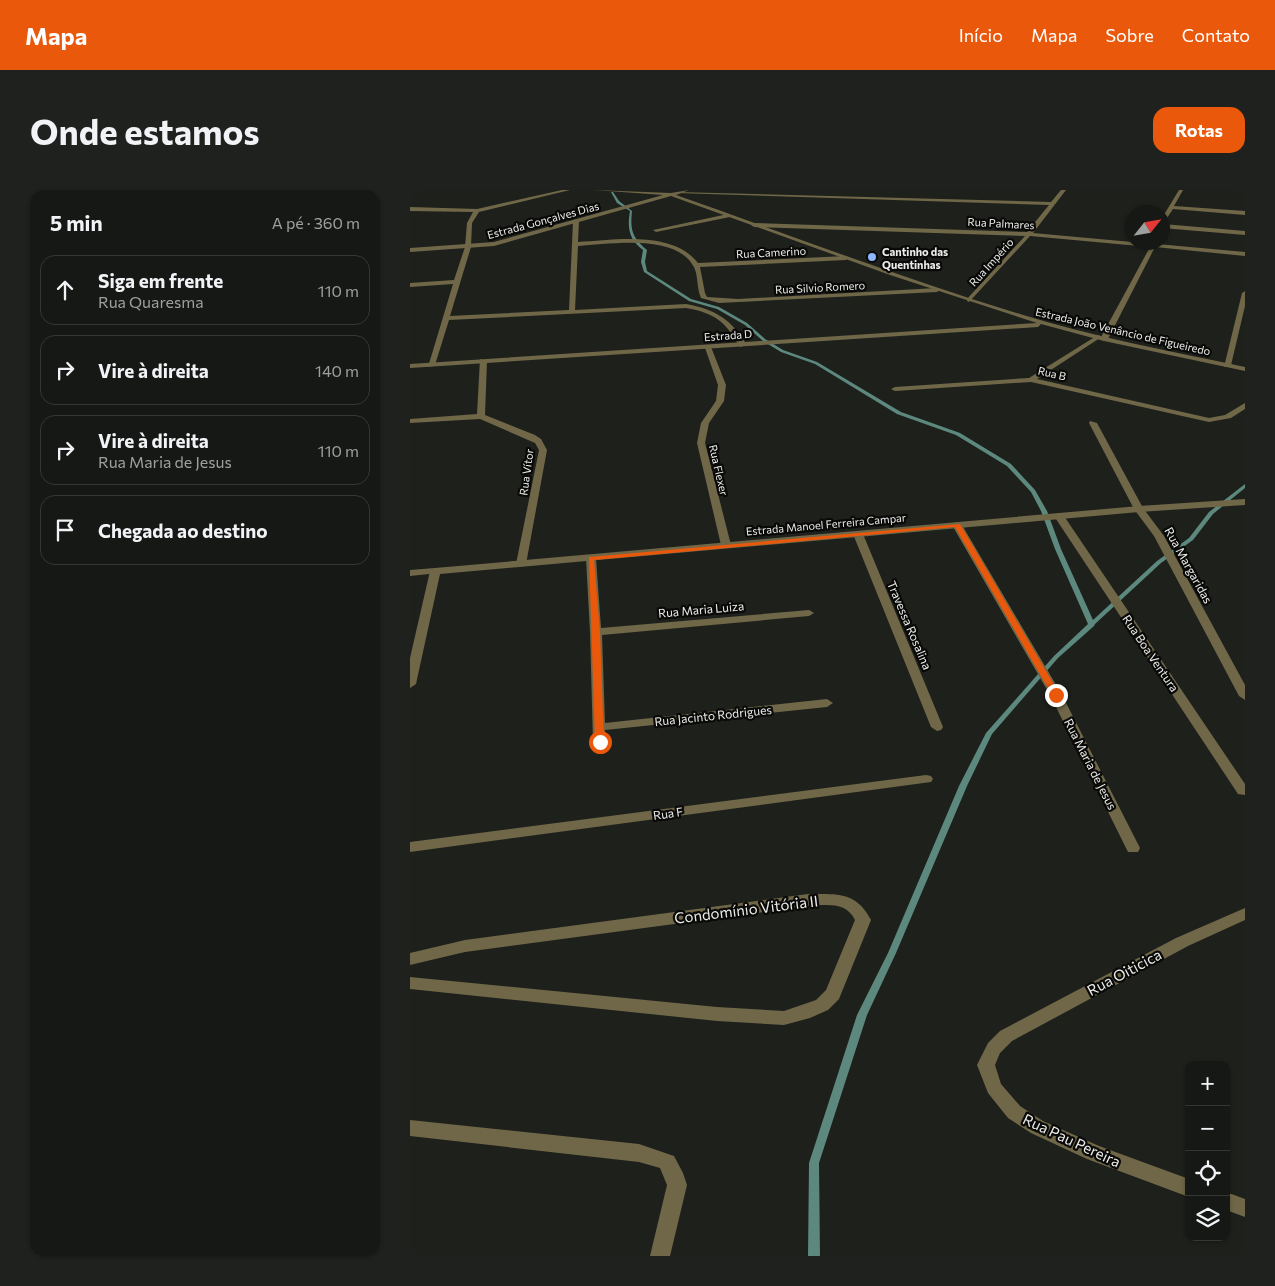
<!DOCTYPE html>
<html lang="pt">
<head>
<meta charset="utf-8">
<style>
	:root { --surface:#161815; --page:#1f211e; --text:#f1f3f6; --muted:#9ea0a0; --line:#353734; --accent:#ea580c }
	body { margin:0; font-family:Commissioner,sans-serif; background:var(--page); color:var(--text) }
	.controls { position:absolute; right:15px; bottom:15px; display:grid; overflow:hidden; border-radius:10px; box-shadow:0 1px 4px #0004 }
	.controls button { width:45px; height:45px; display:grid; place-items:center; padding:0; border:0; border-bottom:1px solid var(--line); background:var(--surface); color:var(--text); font:25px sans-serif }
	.compass { position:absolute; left:715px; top:15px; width:45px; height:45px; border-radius:50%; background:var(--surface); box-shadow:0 1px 4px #0004; rotate:59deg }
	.stop { position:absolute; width:15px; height:15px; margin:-11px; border:4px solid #ea580c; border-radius:50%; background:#fff }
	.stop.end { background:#ea580c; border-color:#fff; box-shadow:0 1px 5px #0008 }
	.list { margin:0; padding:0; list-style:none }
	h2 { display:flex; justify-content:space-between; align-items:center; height:65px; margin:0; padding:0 20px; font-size:21px }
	h2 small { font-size:16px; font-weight:400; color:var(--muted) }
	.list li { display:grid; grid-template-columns:32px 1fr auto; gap:15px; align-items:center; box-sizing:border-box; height:70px; margin:0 10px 10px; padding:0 10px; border:1px solid var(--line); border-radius:15px }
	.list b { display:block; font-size:19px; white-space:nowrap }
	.list p { margin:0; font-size:16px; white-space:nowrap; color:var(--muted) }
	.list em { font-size:16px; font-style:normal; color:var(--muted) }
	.icon { flex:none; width:28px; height:28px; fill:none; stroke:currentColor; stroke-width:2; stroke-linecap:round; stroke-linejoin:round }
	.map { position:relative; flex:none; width:835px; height:1066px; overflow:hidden; border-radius:15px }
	header { display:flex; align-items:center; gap:30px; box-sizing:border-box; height:70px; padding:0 25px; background:var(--accent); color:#fff }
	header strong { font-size:24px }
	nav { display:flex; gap:28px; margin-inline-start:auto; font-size:18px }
	.intro { display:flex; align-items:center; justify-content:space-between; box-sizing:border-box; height:120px; padding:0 30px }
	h1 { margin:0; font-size:35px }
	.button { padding:12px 22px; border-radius:15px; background:var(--accent); color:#fff; font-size:18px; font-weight:700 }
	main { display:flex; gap:30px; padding:0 30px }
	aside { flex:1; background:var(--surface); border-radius:15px; box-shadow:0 1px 4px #0004 }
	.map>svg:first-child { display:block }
</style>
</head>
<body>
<header>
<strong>Mapa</strong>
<nav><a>Início</a><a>Mapa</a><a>Sobre</a><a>Contato</a></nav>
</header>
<div class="intro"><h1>Onde estamos</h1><a class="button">Rotas</a></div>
<main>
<aside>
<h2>5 min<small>A pé · 360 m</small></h2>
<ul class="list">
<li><svg class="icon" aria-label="ahead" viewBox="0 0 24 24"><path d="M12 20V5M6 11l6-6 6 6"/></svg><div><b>Siga em frente</b><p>Rua Quaresma</p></div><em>110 m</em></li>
<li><svg class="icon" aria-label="right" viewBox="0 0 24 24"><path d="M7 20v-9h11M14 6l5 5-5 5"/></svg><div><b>Vire à direita</b></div><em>140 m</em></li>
<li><svg class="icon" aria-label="right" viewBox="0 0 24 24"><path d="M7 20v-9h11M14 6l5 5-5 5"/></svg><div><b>Vire à direita</b><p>Rua Maria de Jesus</p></div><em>110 m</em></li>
<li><svg class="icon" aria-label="arrive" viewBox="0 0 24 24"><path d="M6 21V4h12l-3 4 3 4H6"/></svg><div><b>Chegada ao destino</b></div></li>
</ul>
</aside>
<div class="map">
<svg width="835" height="1066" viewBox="0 0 835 1066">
	<rect width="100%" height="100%" fill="#1e201c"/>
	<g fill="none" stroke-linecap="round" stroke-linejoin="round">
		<path fill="#5c887e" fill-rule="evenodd" d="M201,2H203L209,11L222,21C220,40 222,48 237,60L235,72L237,81L281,109L309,117L337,133L355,149L373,160L407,172L491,222L550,243L601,274L625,300L637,321L651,359L683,430L747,371L779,348L799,322L835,294V298L803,324L783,350L751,373L685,434L684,436L648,468L582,544L557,596L486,763L457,825L409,973L410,1066H398L399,973L447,825L478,763L549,596L576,543L644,466L678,434L645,359L631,321L621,302L597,276L546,245L487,224L405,174L371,162L353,151L335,135L307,119L279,111L234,82L231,72L233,60C219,50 217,38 220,21L207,13Z"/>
		<path fill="#6f6747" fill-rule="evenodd" d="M152,0H160L69,22L62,33L61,57L40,126L159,120L163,31L166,29L169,31L168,52C205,50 262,40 288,73L436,66L439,68L436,70L290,77L295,103L297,107L328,109L527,98L530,100L527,102L309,113L291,108C286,97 289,83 282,74C263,44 199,54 168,56L165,120L276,114C305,119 322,130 337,155L330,157C316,132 305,123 276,118L39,130L25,175L18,177L43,94L0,97V93L44,90L55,57L57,33L63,22L0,21V17L67,19Z
			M651,0H656L623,43L722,52H748L747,54L835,62V66L745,57L698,149L694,151L690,149L740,57L620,46L559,112L557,111V109L615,46L344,37L341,35L344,33L617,42L639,15L266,3L268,2L641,12Z
			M769,0H773L764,16L835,21V25L763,19L753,34L835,41V45L752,38V28Z
			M824,0H835V2Z
			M318,24L320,27L246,42L243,40Z
			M835,101V116L821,175L814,177L832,103Z
			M688,145L692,147L690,148L627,189L799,228L815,225L835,213V219L821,228L799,232L621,192L485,201L481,199L485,197L619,188Z
			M294,155L301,157L316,195L314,211L299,233L295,253L321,355L316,358L311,355L287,253L291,233L306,211L308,195Z
			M70,169L77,171L75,225L125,245L131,249L137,260L116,374L111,377L106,374L129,260L125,253L70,229L0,233V229L67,224Z
			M680,231L687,233L733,318L754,346L835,495V510L829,506L744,346L724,319L679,233Z
			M649,323L654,326L835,594V605L828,604L644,326Z
			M547,332L552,335L652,505L730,658L728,662H718L716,658L640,505L542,335Z
			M448,341L453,344L533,537L531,540L527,541L521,537L443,344Z
			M181,365L186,368L191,438L399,420L404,423L399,426L192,445L195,533L417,509L423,513L417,517L195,540V552L194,555H184L183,552L180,442L176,368Z
			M25,378L29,379L30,381L29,383L0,386V380Z
			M516,585L521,586L523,589L521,592L0,662V652Z
			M398,704C427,704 446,701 461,730L429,809L418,820L400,828L374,835L307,831L0,799V787L307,817L374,821L406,810L416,800L445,730C436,711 416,715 398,716L55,762L0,775V763L55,750Z
			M835,718V730L778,756L602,851L590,863L585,875L591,894L610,916L633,931L689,956L779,989V1007L677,969L621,943L598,928L578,903L567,875L578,853L590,841L766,748Z
			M0,930L229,954L264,966L273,983L277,995L260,1066H240L257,995L250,978L229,972L0,946Z
			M816,1002L835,1009V1027L816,1020Z"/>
		<path fill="#6f6747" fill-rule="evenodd" d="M184,0L261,3L279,0L266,5C380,45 494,89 610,124C684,147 760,161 835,177V181L694,151L631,134L628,137L0,178V174L627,133L480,85L261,6L84,56L0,62V58L84,52L253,5Z
			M835,309V315L729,322L30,384L6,494L0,498V468L20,381L25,378L729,316Z"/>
	</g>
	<path fill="#ea580c" d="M550,334L650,505L649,507L642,505L545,337L184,370L190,442L194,552L190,555L185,552L179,367Z"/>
	<circle fill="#8eb8fd" stroke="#090908" stroke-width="2" cx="462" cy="67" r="5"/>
	<g text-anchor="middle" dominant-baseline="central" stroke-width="4.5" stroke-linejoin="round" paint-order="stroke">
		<g font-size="11" fill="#ecedeb" stroke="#090908">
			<text transform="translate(133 30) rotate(-15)">Estrada Gonçalves Dias</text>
			<text transform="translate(591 33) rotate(3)">Rua Palmares</text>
			<text transform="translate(361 62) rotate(-3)">Rua Camerino</text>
			<text transform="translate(581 72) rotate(-48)">Rua Império</text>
			<text transform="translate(410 97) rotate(-3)">Rua Silvio Romero</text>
			<text transform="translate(713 141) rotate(13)">Estrada João Venâncio de Figueiredo</text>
			<text transform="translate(318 145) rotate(-4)">Estrada D</text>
			<text transform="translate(642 183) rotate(13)">Rua B</text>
			<text transform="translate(309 280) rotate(77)">Rua Flexer</text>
			<text transform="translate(116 282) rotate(-82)">Rua Vítor</text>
			<text transform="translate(416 334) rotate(-5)">Estrada Manoel Ferreira Campar</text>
		</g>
		<g font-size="11" font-weight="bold" fill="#ecedeb" stroke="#090908" text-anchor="start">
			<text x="472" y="61">Cantinho das<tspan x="472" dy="13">Quentinhas</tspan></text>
		</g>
		<g font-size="12" fill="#ecedeb" stroke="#090908">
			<text transform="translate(779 375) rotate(61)">Rua Margaridas</text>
			<text transform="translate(291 419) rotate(-5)">Rua Maria Luiza</text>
			<text transform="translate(500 435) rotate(67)">Travessa Rosalina</text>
			<text transform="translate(741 463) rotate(56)">Rua Boa Ventura</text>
			<text transform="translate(303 525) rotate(-6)">Rua Jacinto Rodrigues</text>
			<text transform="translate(681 574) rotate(63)">Rua Maria de Jesus</text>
			<text transform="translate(258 623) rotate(-8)">Rua F</text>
		</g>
		<g font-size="15" fill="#ecedeb" stroke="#090908">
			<text transform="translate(336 719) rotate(-7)">Condomínio Vitória II</text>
			<text transform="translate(714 782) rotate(-28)">Rua Oiticica</text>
			<text transform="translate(662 950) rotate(25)">Rua Pau Pereira</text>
		</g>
	</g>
</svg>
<div class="controls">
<button>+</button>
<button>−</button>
<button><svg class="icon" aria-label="locate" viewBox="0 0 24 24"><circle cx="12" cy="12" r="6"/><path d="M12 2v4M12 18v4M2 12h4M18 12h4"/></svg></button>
<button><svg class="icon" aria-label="layers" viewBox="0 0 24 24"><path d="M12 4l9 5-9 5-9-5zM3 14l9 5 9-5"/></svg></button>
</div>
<svg class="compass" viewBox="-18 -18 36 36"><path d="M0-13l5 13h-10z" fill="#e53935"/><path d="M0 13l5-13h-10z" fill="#9ea0a0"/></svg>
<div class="stop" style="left:190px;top:552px"></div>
<div class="stop end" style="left:646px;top:505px"></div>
</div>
</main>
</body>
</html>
